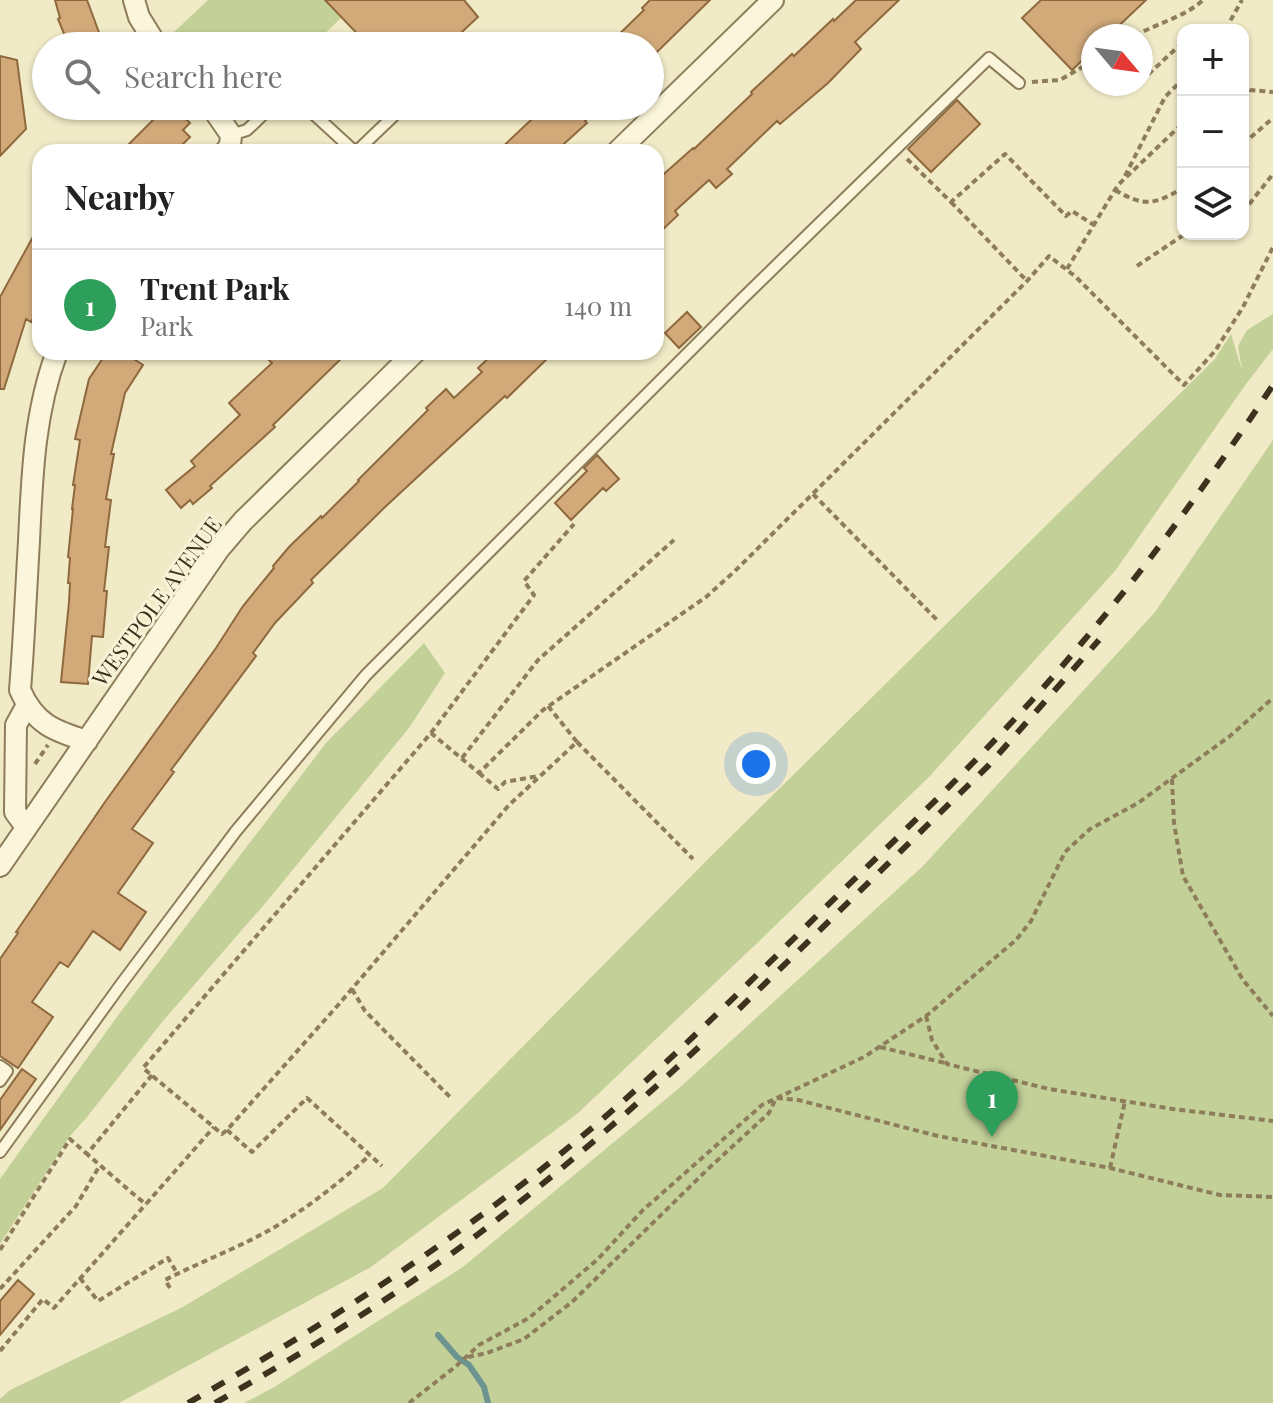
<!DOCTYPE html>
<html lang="en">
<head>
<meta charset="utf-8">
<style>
	:root { --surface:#fff; --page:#f6f6f6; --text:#222; --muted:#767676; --line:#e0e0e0; --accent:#b45309 }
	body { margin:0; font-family:"Playfair Display",serif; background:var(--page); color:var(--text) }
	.controls { position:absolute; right:24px; top:24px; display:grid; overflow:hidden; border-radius:16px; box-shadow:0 2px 6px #0004 }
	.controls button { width:72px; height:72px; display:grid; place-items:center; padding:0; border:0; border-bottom:2px solid var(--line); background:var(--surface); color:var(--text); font:40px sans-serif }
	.compass { position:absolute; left:1081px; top:24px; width:72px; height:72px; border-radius:50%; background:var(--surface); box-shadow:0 2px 6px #0004; rotate:119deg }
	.you { position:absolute; left:756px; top:764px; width:28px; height:28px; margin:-20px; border:6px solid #fff; border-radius:50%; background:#1a73e8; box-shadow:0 0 0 12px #1a73e833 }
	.badge { display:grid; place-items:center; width:52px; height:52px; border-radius:50%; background:var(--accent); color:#fff; font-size:26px; font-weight:700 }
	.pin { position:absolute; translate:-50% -66px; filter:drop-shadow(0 2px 4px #0008) }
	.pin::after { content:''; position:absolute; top:42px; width:28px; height:24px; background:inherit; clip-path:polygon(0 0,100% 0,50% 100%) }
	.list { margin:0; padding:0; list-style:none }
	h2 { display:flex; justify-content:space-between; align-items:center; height:104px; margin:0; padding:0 32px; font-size:34px }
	h2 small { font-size:26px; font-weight:400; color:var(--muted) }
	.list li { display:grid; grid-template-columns:52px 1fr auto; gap:24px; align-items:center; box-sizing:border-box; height:112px; padding:0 32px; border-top:2px solid var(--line) }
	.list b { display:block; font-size:30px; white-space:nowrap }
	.list p { margin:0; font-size:26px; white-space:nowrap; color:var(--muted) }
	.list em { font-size:26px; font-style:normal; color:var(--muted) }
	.icon { flex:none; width:44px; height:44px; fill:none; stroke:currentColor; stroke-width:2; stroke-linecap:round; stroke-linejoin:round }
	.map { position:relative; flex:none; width:1273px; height:1403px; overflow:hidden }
	.search { position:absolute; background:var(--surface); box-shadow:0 2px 6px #0004; left:32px; top:32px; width:632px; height:88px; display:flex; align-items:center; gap:20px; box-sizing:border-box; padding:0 28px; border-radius:44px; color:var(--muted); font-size:30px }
	.panel { position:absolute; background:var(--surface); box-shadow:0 2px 6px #0004; left:32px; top:144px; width:632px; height:216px; border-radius:24px }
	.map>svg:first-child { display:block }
</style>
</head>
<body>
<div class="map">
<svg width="1273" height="1403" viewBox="0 0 1273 1403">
	<rect width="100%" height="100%" fill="#f1eac6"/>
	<path fill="#c3d199" d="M208,0H327L343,16L312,46H185L173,33Z
		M1273,314V349L1246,384L1115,571L930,776L753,947L577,1114L371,1267L119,1403H0V1399L10,1390L181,1308L383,1188L709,858L1214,360L1231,334L1242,370L1238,346L1247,330Z
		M1273,440V1403H244L276,1386L463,1267L678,1089L923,866L1155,612Z
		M424,643L445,673L409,728L268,900L163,1021L87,1117L70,1136L0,1244V1179L25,1144L122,1010L326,743Z"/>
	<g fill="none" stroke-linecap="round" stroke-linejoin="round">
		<path stroke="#6d9490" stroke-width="6" d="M438,1335L457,1357L469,1365L484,1387L488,1403"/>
	</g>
	<path fill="#d2aa7a" stroke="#8f693e" stroke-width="2" d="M55,0H87L104,46H69L58,19L60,18Z
		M325,0H464L478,17L447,46H369Z
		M650,0H710L655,54L650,50V46H607L644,10L642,8Z
		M856,0H899L855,42L861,49L828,83L780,124L777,121L727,169L732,174L716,188L709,180L675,211L678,215L656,236V181L693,148L694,149L752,94L751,92L792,54L794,56L833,19L834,21Z
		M1041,0H1146L1108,36H1093V50L1072,70L1022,18Z
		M0,56L17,60L26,129L0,156Z
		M957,100L980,124L931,172L908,149Z
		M167,106H173L190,123L183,130L190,137L175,152H121Z
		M533,106H601L585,121L587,123L555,152H497L531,120L525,114Z
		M40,224V306L31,322L26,319L4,389H0V297Z
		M687,312L701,327L679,348L665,333Z
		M107,352H123L143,365L125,393L111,454H114L106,499L111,500L105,547H109L104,591H107L103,637L92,636L88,684L61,682L69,602L70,583H68L70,558L68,557L73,509H72L75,485H73L80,440L75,439L89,379Z
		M277,352H348L273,425L275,427L210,486L212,488L193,504L190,500L181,508L166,490L195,466L191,461L240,415L229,403L272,363L269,360Z
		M495,352H554L507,398L505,396L385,507L311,580L313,583L275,623L253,653L256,656L171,770L174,772L132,829L153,843L118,893L146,912L120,950L93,931L68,967L60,962L32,1002L53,1017L18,1068L0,1056V959L18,933L16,932L105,802L216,648L243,606L274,568L273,566L289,547L321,516L322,518L359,481L358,480L428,410L426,408L446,389L454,398L482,372L478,368Z
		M597,455L619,479L606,491L603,488L571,520L555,503L587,471L584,468Z
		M22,1069L36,1079L0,1130V1100Z
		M18,1280L34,1294L0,1335V1301Z"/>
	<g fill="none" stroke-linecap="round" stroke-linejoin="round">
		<defs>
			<path id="lane" d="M305,106L354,151L358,150L404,106
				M231,135L247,130L272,106
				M0,1066L7,1071L0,1081
				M0,1152L122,983L236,831L366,675L743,298L989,58L1019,83"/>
			<path id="street" d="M134,0L139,17L157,46
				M211,106L231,135L230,146L225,152
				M617,152L773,0
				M57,352C34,413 32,477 29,541C26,591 24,640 20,690C35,724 54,731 87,741
				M26,827L15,812L16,725L27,705
				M0,866L219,549L243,521L415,352"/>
		</defs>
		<use href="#lane" stroke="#8e7d5a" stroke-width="14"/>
		<use href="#street" stroke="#8e7d5a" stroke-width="24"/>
		<path stroke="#8e7d5a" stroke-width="4" stroke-dasharray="6 4" stroke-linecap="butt" d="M1229,30V23L1242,0
			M1135,36C1157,23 1185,17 1203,0
			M1141,81L1181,44L1183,46
			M1032,82L1060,80L1093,61
			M1243,82L1250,90L1273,92
			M1138,85V84
			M1105,86L1107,84
			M1243,144L1273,118
			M907,159L951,202L1005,154L1066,216L1072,211L1094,225
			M1243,175L1246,179L1243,182
			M1125,176L1165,97L1183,79
			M1115,190C1144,207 1154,205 1183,188
			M951,202L1027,281
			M1243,212L1273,174
			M1137,266L1185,234
			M1067,269L1118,185L1183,123
			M813,494L939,622
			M548,706L577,742L509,805L339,1004L227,1130L222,1134L143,1068L431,733L479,773L543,710L706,597L735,571L1027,281L1049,256L1076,277L1184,385L1215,351L1243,307L1273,247
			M431,733L534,595L524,581L574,524
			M577,742L693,859
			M462,758L538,660L674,540
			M35,764L48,745
			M479,773L498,789L505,782L538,776
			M1172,779L1174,823L1183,876L1243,980L1273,1016
			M352,989L365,1011L450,1097
			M926,1016L932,1040L947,1064L1049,1089L1173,1109L1273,1121
			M880,1047L945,1063
			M152,1075L87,1154L138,1198L146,1204L214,1127
			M227,1130L252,1152L307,1098L382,1166
			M1110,1168L1125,1101
			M0,1250L70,1139L87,1154
			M80,1278L98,1301L168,1258L177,1273
			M170,1288L165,1280C198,1263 233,1250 266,1232C304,1211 338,1184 370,1155
			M0,1289L76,1206L100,1165
			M0,1351L43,1299L54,1308L146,1204
			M468,1357L487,1353L524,1339L572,1302L708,1169L769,1113L776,1098L798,1100L938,1136L1110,1168L1220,1195L1273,1197
			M409,1403L455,1367L479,1345L529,1318L598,1259L642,1211L762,1105L864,1057L926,1016L1016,940L1031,921L1065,852L1090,829L1138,803L1230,736L1273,698"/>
		<use href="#lane" stroke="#fbf6db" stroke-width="10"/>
		<use href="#street" stroke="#fbf6db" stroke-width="20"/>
		<path stroke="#3e321f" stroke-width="6" stroke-dasharray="14 14" stroke-linecap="butt" d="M739,1009L988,766L1099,640
			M188,1403C321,1327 451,1244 569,1147C665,1069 751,980 839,894C922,814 1006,734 1080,645C1150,563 1213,475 1273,385
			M215,1403C316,1346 415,1284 507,1212C574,1160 639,1103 701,1045"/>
	</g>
	<g text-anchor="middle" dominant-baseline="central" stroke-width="6" stroke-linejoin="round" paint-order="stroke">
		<g font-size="22" fill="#3e321f" stroke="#f8f3d7">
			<text transform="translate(156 601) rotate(-54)">WESTPOLE AVENUE</text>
		</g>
	</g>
</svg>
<div class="controls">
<button>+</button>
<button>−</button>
<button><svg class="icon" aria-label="layers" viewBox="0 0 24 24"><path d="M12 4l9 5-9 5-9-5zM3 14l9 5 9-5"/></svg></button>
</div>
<svg class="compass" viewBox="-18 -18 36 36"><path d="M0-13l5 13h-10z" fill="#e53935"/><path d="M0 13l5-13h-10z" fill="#767676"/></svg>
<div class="you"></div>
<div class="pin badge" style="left:992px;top:1137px;background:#2e9e5b">1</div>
<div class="search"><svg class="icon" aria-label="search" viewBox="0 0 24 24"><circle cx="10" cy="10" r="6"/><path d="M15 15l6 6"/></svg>Search here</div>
<section class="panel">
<h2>Nearby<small></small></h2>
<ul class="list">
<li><span class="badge" style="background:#2e9e5b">1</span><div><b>Trent Park</b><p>Park</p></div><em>140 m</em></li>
</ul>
</section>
</div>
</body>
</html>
